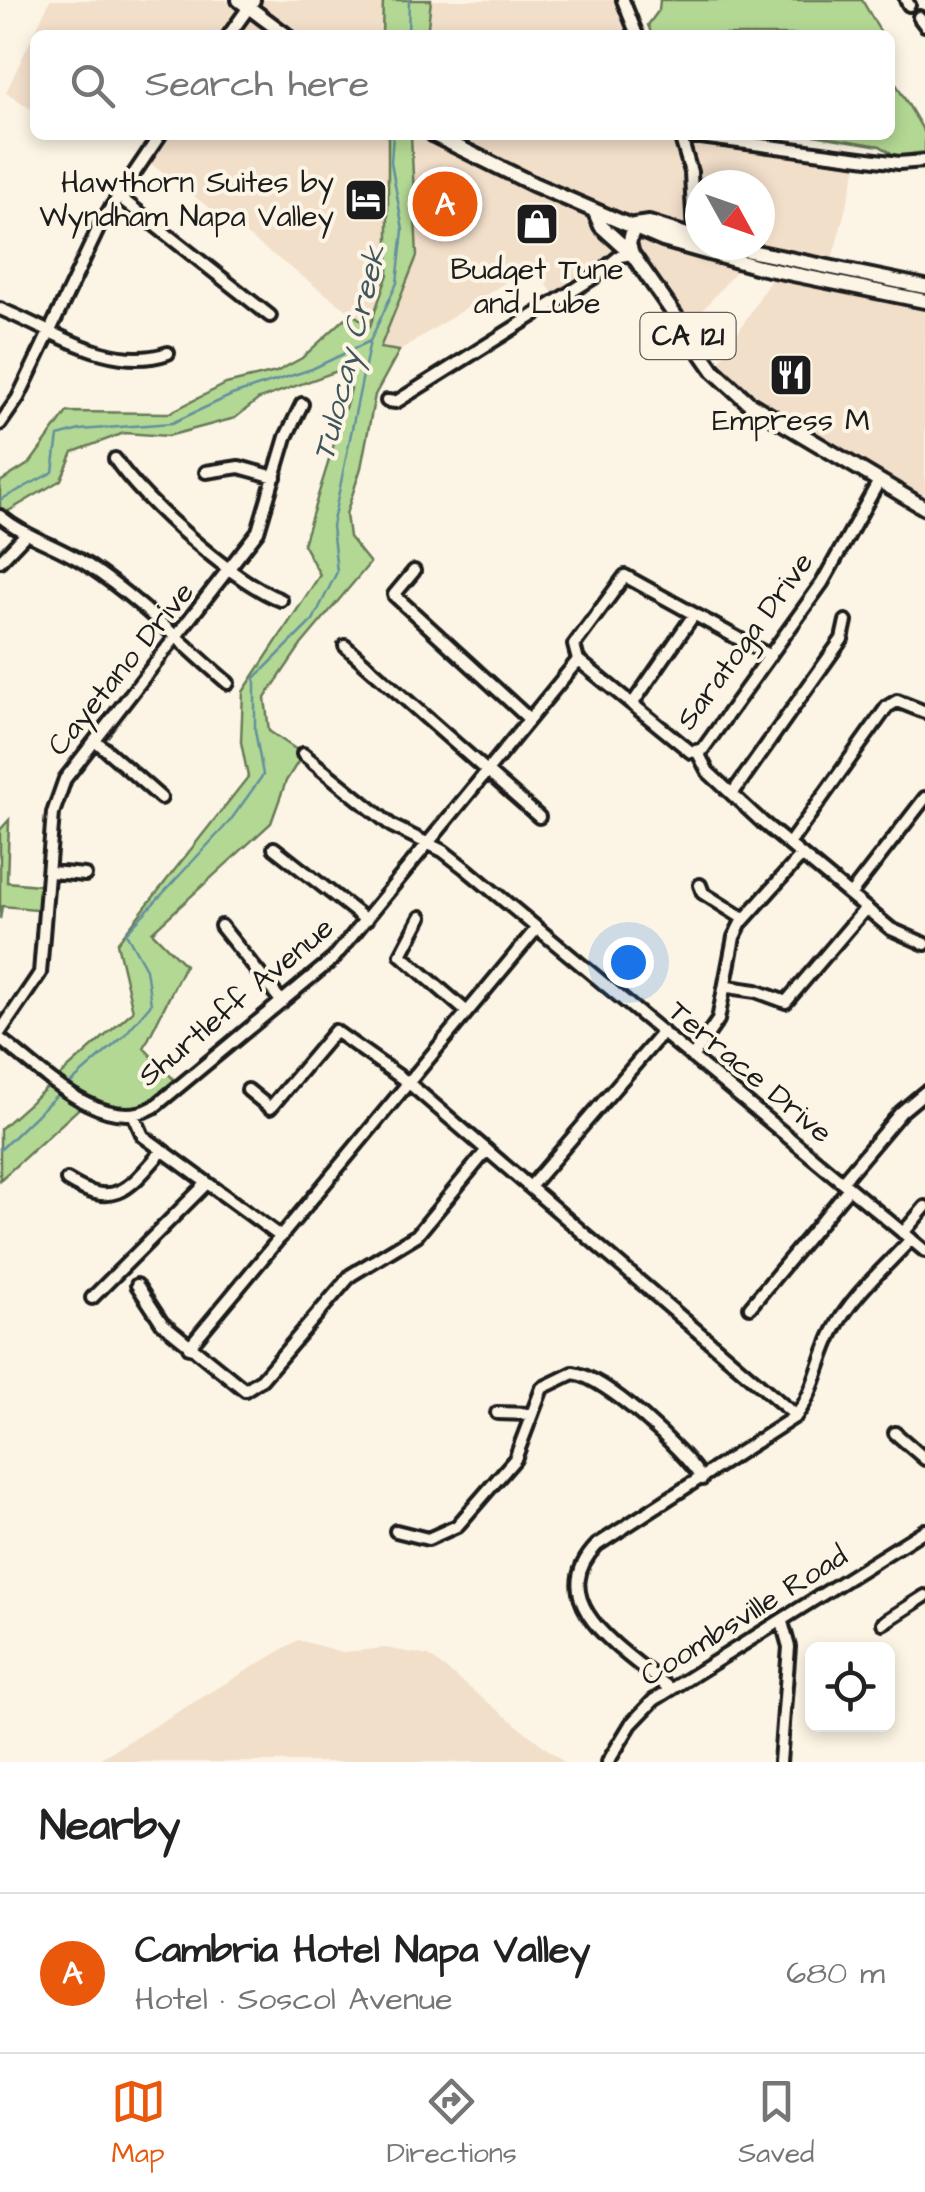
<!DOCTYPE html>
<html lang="en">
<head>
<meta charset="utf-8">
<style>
	:root { --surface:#fff; --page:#f6f6f6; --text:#222; --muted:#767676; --line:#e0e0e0; --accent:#ea580c }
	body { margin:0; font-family:"Architects Daughter",sans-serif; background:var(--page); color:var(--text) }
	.controls { position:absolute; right:30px; bottom:30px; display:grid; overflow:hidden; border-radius:15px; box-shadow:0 5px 15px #0003 }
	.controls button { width:90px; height:90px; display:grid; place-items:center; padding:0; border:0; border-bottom:2px solid var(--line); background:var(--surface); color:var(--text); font:50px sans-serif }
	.compass { position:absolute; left:685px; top:170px; width:90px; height:90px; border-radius:50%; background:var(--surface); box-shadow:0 5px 15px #0003; rotate:130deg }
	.you { position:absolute; left:628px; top:962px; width:35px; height:35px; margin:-25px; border:8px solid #fff; border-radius:50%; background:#1a73e8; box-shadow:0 0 0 15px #1a73e833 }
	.badge { display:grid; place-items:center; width:65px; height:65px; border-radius:50%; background:var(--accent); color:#fff; font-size:32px; font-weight:700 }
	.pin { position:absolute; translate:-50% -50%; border:5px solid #fff; box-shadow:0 2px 10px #0006 }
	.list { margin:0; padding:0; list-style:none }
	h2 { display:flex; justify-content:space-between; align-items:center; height:130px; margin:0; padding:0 40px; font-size:42px }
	h2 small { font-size:32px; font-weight:400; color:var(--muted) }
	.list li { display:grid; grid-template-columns:65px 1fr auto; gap:30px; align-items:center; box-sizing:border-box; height:160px; padding:0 40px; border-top:2px solid var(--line) }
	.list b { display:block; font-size:38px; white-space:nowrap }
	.list p { margin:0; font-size:32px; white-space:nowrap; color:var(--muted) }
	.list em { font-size:32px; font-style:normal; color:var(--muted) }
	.icon { flex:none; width:55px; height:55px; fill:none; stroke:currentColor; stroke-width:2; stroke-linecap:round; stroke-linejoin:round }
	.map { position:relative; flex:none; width:925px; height:1762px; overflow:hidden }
	.search { position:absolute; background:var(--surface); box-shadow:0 5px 15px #0003; left:30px; right:30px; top:30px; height:110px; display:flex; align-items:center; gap:25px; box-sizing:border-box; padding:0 35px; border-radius:15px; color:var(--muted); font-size:38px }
	.sheet { height:290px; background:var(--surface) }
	nav { display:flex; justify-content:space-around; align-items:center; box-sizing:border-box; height:140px; border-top:2px solid var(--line); background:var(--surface); font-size:28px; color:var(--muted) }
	nav a { display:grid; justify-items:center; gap:5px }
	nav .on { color:var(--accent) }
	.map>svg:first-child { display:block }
</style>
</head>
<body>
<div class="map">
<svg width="925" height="1762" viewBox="0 0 925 1762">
	<rect width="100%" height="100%" fill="#fcf5e5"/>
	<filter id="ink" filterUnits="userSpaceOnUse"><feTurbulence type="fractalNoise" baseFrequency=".01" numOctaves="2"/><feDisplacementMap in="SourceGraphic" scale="20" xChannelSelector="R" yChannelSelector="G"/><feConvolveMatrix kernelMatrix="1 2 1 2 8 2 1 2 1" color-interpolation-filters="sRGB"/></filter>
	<g filter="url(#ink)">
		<path fill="#f2dfca" d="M50,0H226L273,35H35V112L6,92Z
			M251,0H383L382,35H298Z
			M431,0H623L637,35H427Z
			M155,135H388V274L370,327L144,159Z
			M411,135H423L586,214L629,251L632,229L743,263L685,331L632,254L559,300L531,266L399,351L380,349L417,256Z
			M452,135H703L714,147L857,166L831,264L721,245H760V185H700V239L583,199Z
			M776,271L925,301V508L780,424L714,371Z
			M298,1640L342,1652L386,1648L429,1656L564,1762H94Z"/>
		<path fill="#b3d893" stroke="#687a58" stroke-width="2.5" d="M383,0H431L427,35H382Z
			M660,0H862L882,35H652L648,25L659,10Z
			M890,74L925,133V152L896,156L880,146L814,135H890Z
			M388,135H411L417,256L380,348L399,351L375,395L361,468L346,514L349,537L370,563L301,645L265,698L269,731L303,754L286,781L271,823L152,932L185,965L144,1048L180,1086L141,1114L86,1102L0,1180V1129L133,1011L117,943L248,777L241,742L243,692L320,575L303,544L351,389L340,370L259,399L235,418L168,436L124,433L73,452L61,480L0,516V482L30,463L67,412L169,413L226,384L276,372L302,358L351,313L370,326L388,274Z
			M9,820L7,882L49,886L47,910L2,906L0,919V830Z"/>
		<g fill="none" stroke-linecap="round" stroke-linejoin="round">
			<path stroke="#63909e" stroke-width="2.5" d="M408,35L409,0
				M0,500L53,472L58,436L80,430L172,423L232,395L312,369L370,341
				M66,1087L123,1037L151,1004L146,969L126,933L230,821L263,775L255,730V678L313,620L337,572L332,526L370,341L397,283L403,230L391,162L393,135
				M0,1150L60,1092"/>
			<defs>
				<path id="minor" d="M623,0L637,35
					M906,0L909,5
					M919,17L925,25
					M229,35L254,0
					M680,135L691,172L694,237
					M685,135L899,163L925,161
					M118,196L270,316
					M0,309C53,330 111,373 168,353
					M387,401L396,402L593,278L620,256L632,254
					M0,424L18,398L102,221L160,135
					M115,459C143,501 234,582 281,600
					M206,472L239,467L275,477
					M0,516C28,539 60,546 89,566C139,599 183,645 228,683
					M0,561L24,536
					M414,571L394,595L528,718
					M345,646L539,817
					M578,660L574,645L625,576L770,656
					M633,703L693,616
					M96,741L161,798
					M698,753L708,772L762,822L891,929L925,944
					M303,754L392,826L443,851L465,868L925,1251
					M732,794L842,639L846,621
					M789,844L887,707L897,701L925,712
					M274,848L366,920
					M51,872L85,875
					M700,885L703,893L744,919
					M850,895L925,798
					M421,917L401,955L467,1012
					M221,926L282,1002
					M728,987L756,991L786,1002L866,908
					M0,1032L40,973L53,813L65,779L258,531L286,437L302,404
					M0,1039C40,1069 102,1136 154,1107L333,959L578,660L691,752L703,749L822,583L879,481
					M693,1056L718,1020L734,937L741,923L802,855
					M248,1090L270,1108L335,1031L410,1084L796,1416
					M134,1116L143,1136L281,1237
					M67,1180C115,1210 129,1189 162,1151
					M842,1182L901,1112L925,1092
					M530,1187L663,1032
					M903,1233L925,1207
					M137,1285L162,1323L245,1390L262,1379L351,1275L417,1235L487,1150
					M92,1298L207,1183
					M750,1307L849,1188
					M189,1347L537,928
					M497,1413L530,1414
					M895,1433L925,1459
					M396,1531L428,1539L457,1526L515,1459L542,1388L573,1373C606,1377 684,1450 702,1479
					M883,1623L925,1596
					M670,1689C628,1653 540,1604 597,1545L796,1416C816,1390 819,1358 834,1330C852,1295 885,1268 911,1239
					M608,1762L631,1724L654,1700L925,1530
					M780,1762L789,1647L782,1622"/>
				<path id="major" d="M239,0L286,35
					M434,135L533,184L663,240L759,267L925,301
					M594,210L601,226L631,253
					M634,225L629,244L632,254L714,371L749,403L925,508
					M634,225L649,223L700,239
					M721,245L925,287"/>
			</defs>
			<use href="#minor" stroke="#1c1c1c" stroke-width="18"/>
			<use href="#major" stroke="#1c1c1c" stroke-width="20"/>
			<use href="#minor" stroke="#fcf5e5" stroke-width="10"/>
			<use href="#major" stroke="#fcf5e5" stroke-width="12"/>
		</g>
	</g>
	<defs>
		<symbol id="hotel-square" viewBox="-11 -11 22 22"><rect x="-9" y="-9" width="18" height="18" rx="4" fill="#1c1c1c" stroke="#fcf5e5"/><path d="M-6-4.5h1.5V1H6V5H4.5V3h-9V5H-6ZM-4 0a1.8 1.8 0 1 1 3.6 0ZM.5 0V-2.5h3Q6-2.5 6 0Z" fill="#fff"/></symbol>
		<symbol id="shop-square" viewBox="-11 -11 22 22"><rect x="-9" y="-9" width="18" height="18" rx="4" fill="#1c1c1c" stroke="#fcf5e5"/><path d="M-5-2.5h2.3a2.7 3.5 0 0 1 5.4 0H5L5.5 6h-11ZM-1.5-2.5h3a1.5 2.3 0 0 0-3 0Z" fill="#fff"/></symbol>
		<symbol id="restaurant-square" viewBox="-11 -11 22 22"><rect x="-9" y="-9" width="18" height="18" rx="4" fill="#1c1c1c" stroke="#fcf5e5"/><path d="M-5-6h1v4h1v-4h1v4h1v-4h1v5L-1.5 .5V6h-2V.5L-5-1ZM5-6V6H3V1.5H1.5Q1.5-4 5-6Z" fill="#fff"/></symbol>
	</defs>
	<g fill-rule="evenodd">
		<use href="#hotel-square" x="341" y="175" width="50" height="50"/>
		<use href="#shop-square" x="512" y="199" width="50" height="50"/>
		<use href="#restaurant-square" x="766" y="350" width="50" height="50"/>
	</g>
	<g text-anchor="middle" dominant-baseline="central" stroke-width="8" stroke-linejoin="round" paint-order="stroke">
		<rect fill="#fcf5e5" stroke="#5f5d58" stroke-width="2.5" x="640.5" y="313" width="95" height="46" rx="8"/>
		<g font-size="28" font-weight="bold" fill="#1c1c1c">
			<text x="688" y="336">CA 121</text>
		</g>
		<g font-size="30" fill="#1c1c1c" stroke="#fcf5e5">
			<text x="334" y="183" text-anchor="end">Hawthorn Suites by<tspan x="334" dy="34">Wyndham Napa Valley</tspan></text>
			<text x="537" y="270">Budget Tune<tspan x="537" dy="34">and Lube</tspan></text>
			<text x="791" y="421">Empress M</text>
		</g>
		<g font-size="30" fill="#1c1c1c" stroke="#fcf5e5">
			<text transform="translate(745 641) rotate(-54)">Saratoga Drive</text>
			<text transform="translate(121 669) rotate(-51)">Cayetano Drive</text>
			<text transform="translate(236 1002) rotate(-40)">Shurtleff Avenue</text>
			<text transform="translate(750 1072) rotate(40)">Terrace Drive</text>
			<text transform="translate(744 1616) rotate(-32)">Coombsville Road</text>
		</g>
		<g font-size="32" font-style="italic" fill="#40565d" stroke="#fcf5e5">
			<text transform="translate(350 353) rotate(-76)">Tulocay Creek</text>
		</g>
	</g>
</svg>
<div class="controls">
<button><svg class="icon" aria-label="locate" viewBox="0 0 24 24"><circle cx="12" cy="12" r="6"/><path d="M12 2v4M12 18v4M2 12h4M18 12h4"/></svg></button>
</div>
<svg class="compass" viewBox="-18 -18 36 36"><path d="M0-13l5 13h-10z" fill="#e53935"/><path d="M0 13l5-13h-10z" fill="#767676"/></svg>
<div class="you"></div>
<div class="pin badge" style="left:445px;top:204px">A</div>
<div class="search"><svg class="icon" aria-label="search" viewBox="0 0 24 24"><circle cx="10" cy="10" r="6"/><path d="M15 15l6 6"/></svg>Search here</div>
</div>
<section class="sheet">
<h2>Nearby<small></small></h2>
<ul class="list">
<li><span class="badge">A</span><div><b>Cambria Hotel Napa Valley</b><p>Hotel · Soscol Avenue</p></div><em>680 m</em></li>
</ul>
</section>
<nav>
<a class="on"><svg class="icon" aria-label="map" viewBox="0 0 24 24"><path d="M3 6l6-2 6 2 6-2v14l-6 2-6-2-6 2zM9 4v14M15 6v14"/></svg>Map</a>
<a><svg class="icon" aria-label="directions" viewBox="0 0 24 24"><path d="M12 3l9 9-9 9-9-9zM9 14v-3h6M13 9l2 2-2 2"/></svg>Directions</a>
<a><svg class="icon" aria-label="saved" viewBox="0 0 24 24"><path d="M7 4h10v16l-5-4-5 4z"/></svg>Saved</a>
</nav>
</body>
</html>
